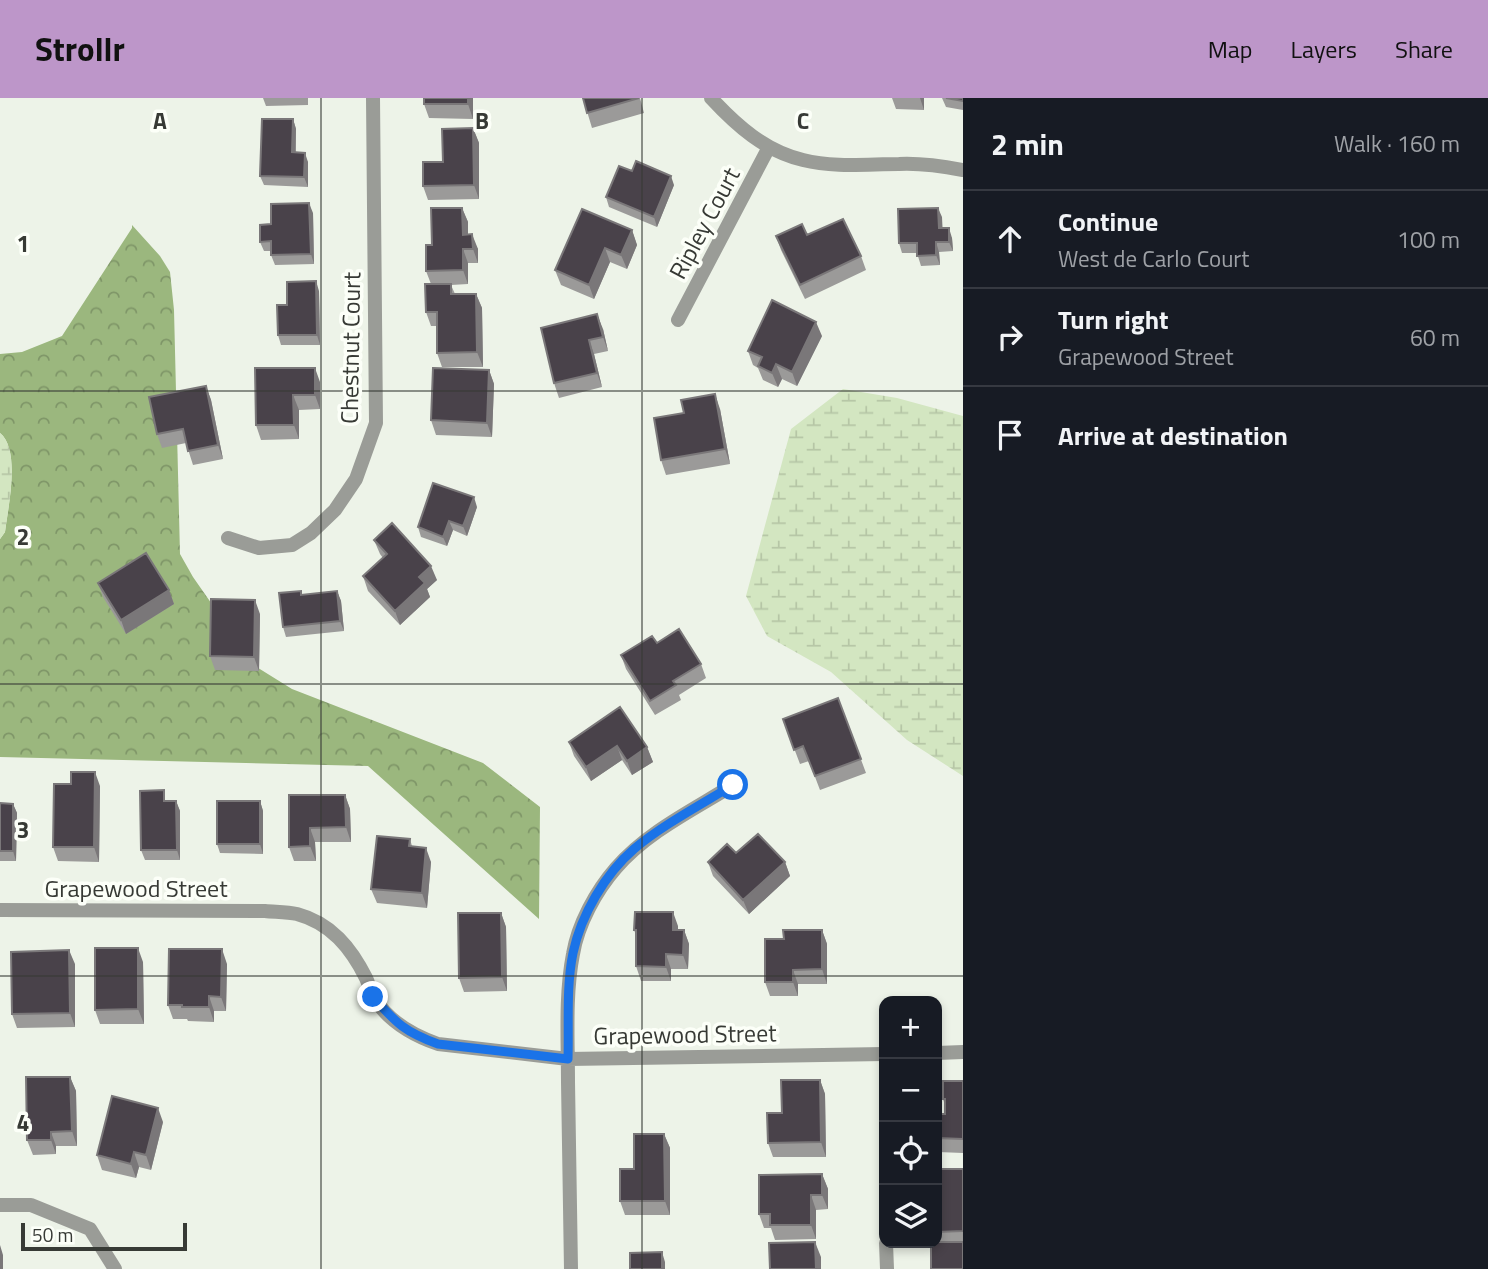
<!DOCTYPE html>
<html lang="en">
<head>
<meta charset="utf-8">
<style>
	:root { --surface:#171b24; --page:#242831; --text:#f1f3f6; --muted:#9ea1a6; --line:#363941; --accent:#bd96c9 }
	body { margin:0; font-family:"Titillium Web",sans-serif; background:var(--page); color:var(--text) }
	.controls { position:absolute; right:21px; bottom:21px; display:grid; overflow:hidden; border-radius:14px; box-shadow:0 4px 10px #0003 }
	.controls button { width:63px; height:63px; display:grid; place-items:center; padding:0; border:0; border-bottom:2px solid var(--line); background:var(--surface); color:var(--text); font:35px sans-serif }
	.scale { position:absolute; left:21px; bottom:18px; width:166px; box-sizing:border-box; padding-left:7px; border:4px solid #373a35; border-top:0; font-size:19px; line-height:24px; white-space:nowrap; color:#373a35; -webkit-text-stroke:5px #fcfff8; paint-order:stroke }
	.stop { position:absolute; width:21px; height:21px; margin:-16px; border:5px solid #1a73e8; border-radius:50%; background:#fff }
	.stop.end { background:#1a73e8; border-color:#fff; box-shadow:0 2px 7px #0008 }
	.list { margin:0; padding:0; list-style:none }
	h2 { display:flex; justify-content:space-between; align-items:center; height:91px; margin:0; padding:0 28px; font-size:30px }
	h2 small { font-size:23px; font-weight:400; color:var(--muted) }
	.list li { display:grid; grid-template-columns:46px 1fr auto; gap:21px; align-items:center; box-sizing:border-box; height:98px; padding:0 28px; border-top:2px solid var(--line) }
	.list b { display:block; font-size:26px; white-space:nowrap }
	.list p { margin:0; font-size:23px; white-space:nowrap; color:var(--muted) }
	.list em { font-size:23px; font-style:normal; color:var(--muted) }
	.icon { flex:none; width:38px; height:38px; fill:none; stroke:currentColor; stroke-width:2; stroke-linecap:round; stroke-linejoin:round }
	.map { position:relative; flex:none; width:963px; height:1171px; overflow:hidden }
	header { display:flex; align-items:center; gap:42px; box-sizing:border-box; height:98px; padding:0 35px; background:var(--accent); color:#111 }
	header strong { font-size:33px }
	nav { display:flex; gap:38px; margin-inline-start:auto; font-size:24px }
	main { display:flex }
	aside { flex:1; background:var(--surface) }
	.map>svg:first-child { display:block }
</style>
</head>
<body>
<header>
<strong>Strollr</strong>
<nav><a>Map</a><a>Layers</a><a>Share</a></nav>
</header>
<main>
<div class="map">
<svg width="963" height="1171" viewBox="0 0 963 1171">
	<defs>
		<pattern id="forest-crowns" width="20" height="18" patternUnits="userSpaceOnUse" patternTransform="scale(1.75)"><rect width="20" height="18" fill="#9bb77e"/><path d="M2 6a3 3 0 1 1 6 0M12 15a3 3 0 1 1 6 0" fill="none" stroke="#7f9668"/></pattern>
		<pattern id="wetland-marsh" width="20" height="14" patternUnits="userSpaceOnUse" patternTransform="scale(1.75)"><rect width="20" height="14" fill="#d3e6c1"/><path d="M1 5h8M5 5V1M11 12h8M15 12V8" fill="none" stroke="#b6c6a6"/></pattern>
	</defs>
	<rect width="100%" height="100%" fill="#edf3e8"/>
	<path fill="url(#forest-crowns)" d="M132,127L160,158L170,174L174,212L180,456L193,479L255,568L292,591L483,665L540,709L539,821L368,668L0,659V441L5,434C8,409 21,352 0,335V256L22,254L62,238L132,130Z"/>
	<path fill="url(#wetland-marsh)" d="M843,291L897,300L963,318V678L907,642L831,574L767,538L746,498L791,331Z
		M0,335C21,352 8,410 5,434L0,441Z"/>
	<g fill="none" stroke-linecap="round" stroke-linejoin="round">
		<path stroke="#9a9c97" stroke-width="14" d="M711,0C737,28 765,53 803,62C834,70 868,66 899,66C920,65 942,68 963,72
			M678,222L769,49
			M228,440L259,450L292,447L311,435L335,412L356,381L376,325L373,0
			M0,812L265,813C275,814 287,814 297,816C331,825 351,850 366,880C369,886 370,894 374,900C389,924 412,937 438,946L568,961L884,956
			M937,955L963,954
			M0,1107H31L90,1131L115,1171
			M886,1145L887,1171
			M571,1171C570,1109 569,1046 568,984C568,942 565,897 573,856C578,826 596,793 616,770C647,734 693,712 733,687"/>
	</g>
	<path fill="#9b9a99" d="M263,0H308V7L266,8Z
		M424,0H473V21L429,20L424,6Z
		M583,0H640L644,15L592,30Z
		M892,0H924V12L896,11Z
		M942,0H963V12L946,9Z
		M293,21L296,31V54L308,64V89L264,87L260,78Z
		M473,30L479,45V101L428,102L423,88Z
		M674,87L657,129L609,109L606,99Z
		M462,110L468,124V137L478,151V165H468V186L451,187L455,196H476L482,210L483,269H442L437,255V228H431L426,214L431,186L426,173L432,147Z
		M313,115L314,166L275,167L271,157V153H264L260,144L271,126Z
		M942,119V130L952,140L953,153L939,154L940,167L921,168L917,155H902L899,145Z
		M632,132L637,147L627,171L610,164L594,201L561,187L555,172Z
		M807,137L861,158L866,172L805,201L781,152L776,138Z
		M319,193L320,247H281L278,237L287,207Z
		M541,230L603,231L608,253L594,256L602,289L559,300L554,285Z
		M822,238L797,288L782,281L778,289L763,282L758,270L753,267L748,253Z
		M255,270L320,284V311L299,312V341L261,342L256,327Z
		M489,272L494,286L492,339L436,337L431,322Z
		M206,288L211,302L223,361L193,367L186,345L162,350L157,336Z
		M720,311L730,366L666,377L661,362Z
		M477,409L467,438L453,432L447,448L421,439L418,429Z
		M374,442L437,482L427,491L430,499L400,527L368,493L363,478L383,460L380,456Z
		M98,485L169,492L174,506L126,536L103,499Z
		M337,493L341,503L344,533L286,539L283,529L302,497Z
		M260,516L259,573L215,572L210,558Z
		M657,545L701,566L706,580L679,597L681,602L655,617L626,571L621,557Z
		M838,600L866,675L820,692L809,663L800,666L783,621Z
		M569,644L647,649L653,664L632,677L622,662L591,683L574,658Z
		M100,688L99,764L58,763L53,749Z
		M345,697L350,711L351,744H315L316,763H294L289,749Z
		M168,702V703H176L180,713V762H145L141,752Z
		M260,703L263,713V756L220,755L217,746Z
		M0,705L13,706L17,715L16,763H0Z
		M410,741L412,748L431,764L427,810L377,805L371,791Z
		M736,755L785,764L790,778L749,816L713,778L708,764Z
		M501,815L506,829L507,893L464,894L459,880Z
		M678,828V832H684L689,846L688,871H671V883H641L636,868V837L634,832Z
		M822,832L827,846V886H798V898H770L765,884L784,841Z
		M143,864L144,926H100L95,912Z
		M75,866V929L17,930L12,916Z
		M227,866L226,913H214V924L188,923L187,921H173L168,907Z
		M70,979L76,993L77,1048H56V1056L33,1057L27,1042Z
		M820,982L825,996L826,1059H773L768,1045L782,1015Z
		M963,983V1055L938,1054L937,1052V1016H945V1007L943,1001Z
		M163,1024L151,1072L139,1069L136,1080L102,1072L97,1057Z
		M664,1036L670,1050V1117H625L620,1103L634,1071Z
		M937,1071H963V1143L938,1144L937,1140Z
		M822,1076L828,1091V1111L816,1112V1141L775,1142L771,1130H764L759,1116Z"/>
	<path fill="#7a7779" d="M468,0H473V21L468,6Z
		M920,0H924V12Z
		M293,21L296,31L295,64L292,54Z
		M473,30L479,45V101L474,87Z
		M305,55L308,64V89L304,79Z
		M671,78L674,87L657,129L654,119Z
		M309,105L313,115L314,166L311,156Z
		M462,110L468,124V151L463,137Z
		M938,110L942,119L943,140L939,130Z
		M949,130L952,140L953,153L949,144Z
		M632,132L637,147L627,171L621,157Z
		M472,136L478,151V165L473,151Z
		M936,144L939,154L940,167L936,157Z
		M605,150L610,164L594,201L589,187Z
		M463,151L468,165V186L463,172Z
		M316,183L319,193L320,247L317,237Z
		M476,196L482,210L483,269L477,254Z
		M597,216L603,231L608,253L603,239Z
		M816,224L822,238L797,288L792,274Z
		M589,242L594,256L602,289L597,275Z
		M776,266L782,281L778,289L772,275Z
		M315,270L320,284V311L315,297Z
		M489,272L494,286L492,339L487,325Z
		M206,288L211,302L223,361L218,347Z
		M715,296L720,311L730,366L725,351Z
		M293,297L299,312V341L294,327Z
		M474,399L477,409L467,438L463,428Z
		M449,423L453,432L447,448L443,439Z
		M431,468L437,482L427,491L430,499L400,527L395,513L419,479Z
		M169,492L174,506L126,536L121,522Z
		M337,493L341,503L344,533L340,523Z
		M255,502L260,516L259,573L254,559Z
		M617,648L622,662L591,683L586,669Z
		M647,649L653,664L632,677L627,663Z
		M95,674L100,688L99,764L94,749Z
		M345,697L350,711L351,744L346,729Z
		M176,703L180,713V762L177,752Z
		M260,703L263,713V756L260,746Z
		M13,706L17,715L16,763L13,753Z
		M310,730L315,744L316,763L310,748Z
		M426,750L431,764L427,810L422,795Z
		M785,764L790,778L749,816L743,802Z
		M673,814L678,828V846L673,832Z
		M501,815L506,829L507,893L502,879Z
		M684,832L689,846L688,871L683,857Z
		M822,832L827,846V886L822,871Z
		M138,850L143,864L144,926L138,911Z
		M222,851L227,866L226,913L221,899Z
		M69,852L75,866V929L70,915Z
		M666,856L671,871V883L666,869Z
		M793,872L798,886V898L793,884Z
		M209,898L214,913V924L209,909Z
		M70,979L76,993L77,1048L72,1033Z
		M820,982L825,996L826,1059L821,1044Z
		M158,1010L163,1024L151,1072L146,1057Z
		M51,1034L56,1048V1056L51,1042Z
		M664,1036L670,1050V1117L665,1103Z
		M134,1054L139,1069L136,1080L131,1066Z
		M822,1076L828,1091V1111L822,1097Z
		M811,1097L816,1112V1141L811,1127Z
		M815,1144L821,1159V1171H816Z
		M0,1147L3,1157V1171H0Z
		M662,1154L665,1164V1171H662Z"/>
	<path fill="#49424a" stroke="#7a7779" stroke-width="2" d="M424,0H468V6H424Z
		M583,0H639L587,15Z
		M946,0H963V3Z
		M262,21H293L292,54L305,55L304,79L260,78Z
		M473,30L474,87L423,88V64H443L442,31Z
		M636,63L671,78L654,119L606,99L619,68L632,73Z
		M309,105L311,156L271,157V143L260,144V127L271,126V106Z
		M431,110H462L463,137L472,136L473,151H463V172L426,173V147H432Z
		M938,110L939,130H949V144H936V157L917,158V145H899L898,111Z
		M582,111L632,132L621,157L605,150L589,187L555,172Z
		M843,121L861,158L800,187L776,138L802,126L807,137Z
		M316,183L317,237H278L277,207H287V184Z
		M425,186H451V196H476L477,254L437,255V214H426Z
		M772,202L816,224L792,274L776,266L772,275L758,268L762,259L748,253Z
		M597,216L603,239L589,242L597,275L554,285L541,230Z
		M255,270H315V297H293L294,327H256Z
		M433,270L489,272L487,325L431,322Z
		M206,288L218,347L188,353L183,331L157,336L149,299Z
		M715,296L725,351L661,362L654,320L684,315L681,302Z
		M433,385L474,399L463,428L449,423L443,439L418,429Z
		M392,425L431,468L419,479L425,485L395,513L363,478L387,456L374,442Z
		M146,455L169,492L121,522L98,485Z
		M301,493V497L337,493L340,523L283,529L279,495Z
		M211,501L255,502L254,559L210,558Z
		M679,531L701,566L673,583L676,587L650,603L621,557L652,538L657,545Z
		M838,600L861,661L815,678L803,648L794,652L783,621Z
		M620,609L647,649L627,663L617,648L586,669L569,644Z
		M71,674H95L94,749H53L54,686H71Z
		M164,692V703H176L177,752H141L140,693Z
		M289,697H345L346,729L310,730V748L289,749Z
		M217,703H260V746H217Z
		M0,705L13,706V753H0Z
		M758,736L785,764L743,802L708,764L727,746L736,755Z
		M377,738L410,741L409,748L426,750L422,795L371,791Z
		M635,814H673V832H684L683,857L666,856V869L636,868V832H634Z
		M458,815H501L502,879L459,880Z
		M783,832H822V871L793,872V884H765V841H784Z
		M95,850H138V911L95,912Z
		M169,851H222L221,899L209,898V909H182V907H168Z
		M69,852L70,915L12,916L11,854Z
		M26,979H70L72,1033L51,1034V1042H27Z
		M781,982H820L821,1044L768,1045L767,1015H782Z
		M943,983H963V1041L937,1040V1016H945V1001H943Z
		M112,998L158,1010L146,1057L134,1054L131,1066L97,1057Z
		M634,1036H664L665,1103H620V1071H634Z
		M937,1071H963V1133L937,1134Z
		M822,1076V1097H811V1127H770V1116H759V1077Z
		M815,1144L816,1171H770L769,1145Z
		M937,1144H963V1171H931V1145Z
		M662,1154V1171H630V1155Z"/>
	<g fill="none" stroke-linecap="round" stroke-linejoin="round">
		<path stroke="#1a73e8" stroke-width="9" d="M373,899C397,926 405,934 438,946L568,961C569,926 566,889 573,855C581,817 605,776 634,751C661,728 702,706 733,687"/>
	</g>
	<path fill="none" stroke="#373a35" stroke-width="2" stroke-opacity="0.55" d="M321,0V1171M642,0V1171M0,293H963M0,586H963M0,878H963"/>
	<g text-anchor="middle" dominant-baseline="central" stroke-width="7" stroke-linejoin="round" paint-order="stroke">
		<g font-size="24" fill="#373a35" stroke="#fcfff8">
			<text transform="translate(704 125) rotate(-62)">Ripley Court</text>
			<text transform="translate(350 250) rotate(-89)">Chestnut Court</text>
			<text x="136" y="790">Grapewood Street</text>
			<text transform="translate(685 936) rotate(-1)">Grapewood Street</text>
		</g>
	</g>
	<g font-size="23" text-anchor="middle" font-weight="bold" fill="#373a35" stroke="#fcfff8" stroke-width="7" stroke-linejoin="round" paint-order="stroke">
		<text x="160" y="31">A</text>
		<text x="482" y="31">B</text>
		<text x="803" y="31">C</text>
		<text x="23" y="154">1</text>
		<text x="23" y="447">2</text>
		<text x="23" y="740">3</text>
		<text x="23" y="1033">4</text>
	</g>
</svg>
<div class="controls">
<button>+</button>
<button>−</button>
<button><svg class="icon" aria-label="locate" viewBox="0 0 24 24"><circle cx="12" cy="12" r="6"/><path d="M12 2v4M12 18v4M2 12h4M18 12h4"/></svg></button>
<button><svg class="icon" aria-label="layers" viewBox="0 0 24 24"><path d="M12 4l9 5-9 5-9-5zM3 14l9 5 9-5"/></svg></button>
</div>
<div class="scale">50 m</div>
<div class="stop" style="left:733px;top:687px"></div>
<div class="stop end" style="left:373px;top:899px"></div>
</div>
<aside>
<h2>2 min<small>Walk · 160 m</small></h2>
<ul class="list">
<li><svg class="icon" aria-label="ahead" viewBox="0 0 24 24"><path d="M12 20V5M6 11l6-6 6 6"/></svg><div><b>Continue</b><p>West de Carlo Court</p></div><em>100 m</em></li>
<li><svg class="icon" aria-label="right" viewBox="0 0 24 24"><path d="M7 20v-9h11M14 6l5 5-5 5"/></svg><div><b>Turn right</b><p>Grapewood Street</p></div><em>60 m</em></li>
<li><svg class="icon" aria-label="arrive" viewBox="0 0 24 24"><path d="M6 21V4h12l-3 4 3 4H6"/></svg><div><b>Arrive at destination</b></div></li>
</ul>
</aside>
</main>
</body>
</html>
